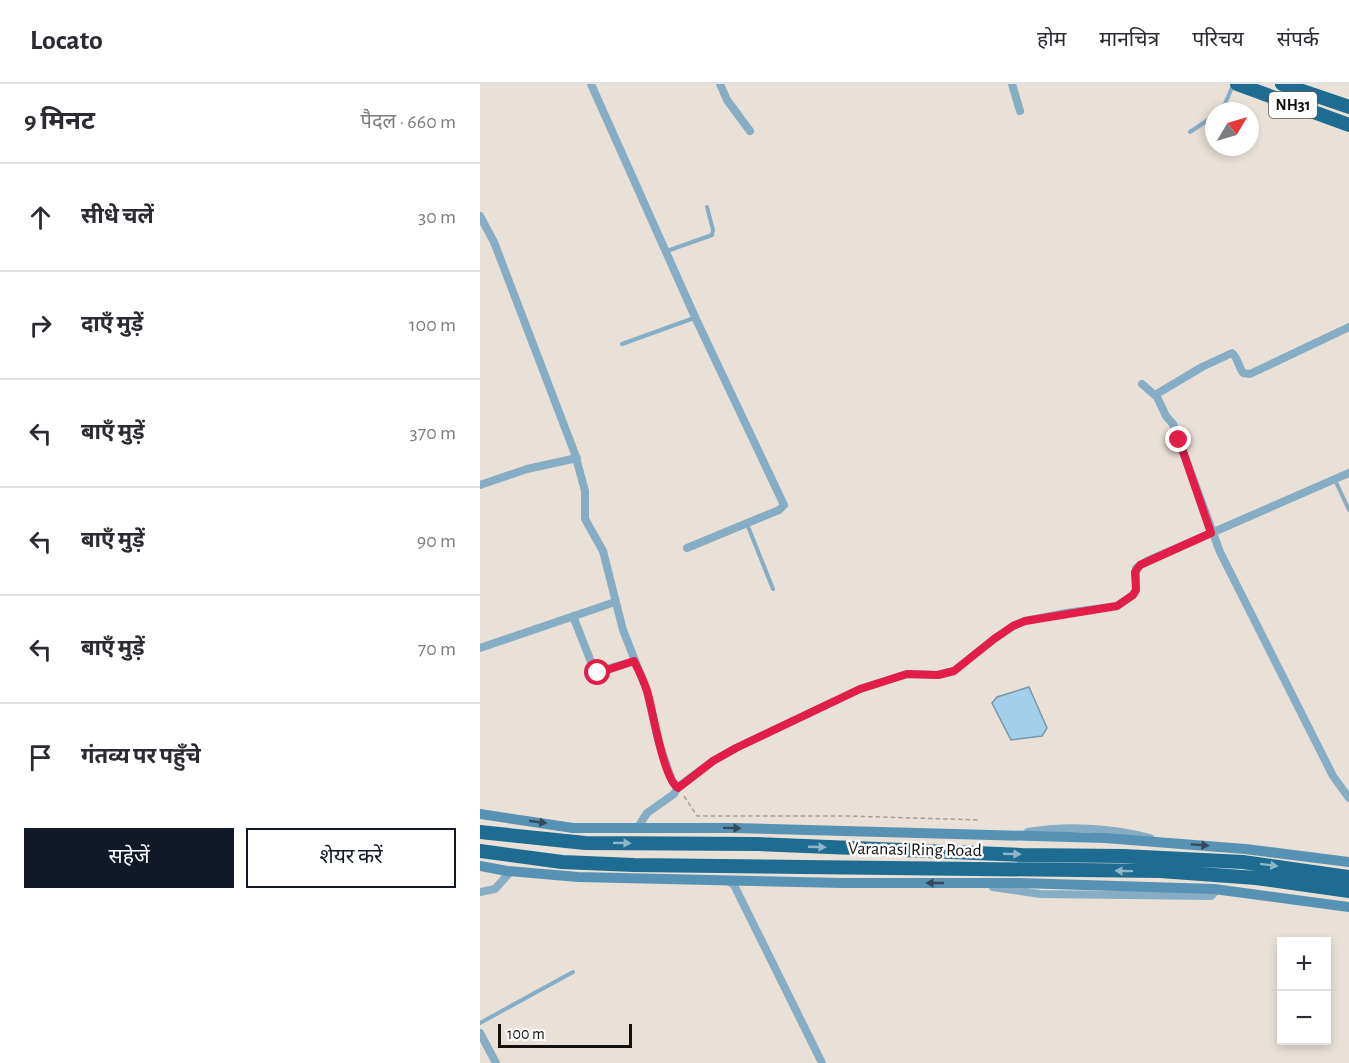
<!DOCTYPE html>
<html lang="hi">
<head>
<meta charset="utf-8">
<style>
	:root { --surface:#fff; --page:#f7f7f7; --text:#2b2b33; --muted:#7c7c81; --line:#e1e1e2; --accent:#111827 }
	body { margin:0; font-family:"Alegreya Sans","Noto Sans Devanagari",sans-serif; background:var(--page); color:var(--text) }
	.controls { position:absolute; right:18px; bottom:18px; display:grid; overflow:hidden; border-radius:0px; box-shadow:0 3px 9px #0003 }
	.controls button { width:54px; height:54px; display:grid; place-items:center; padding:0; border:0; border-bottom:2px solid var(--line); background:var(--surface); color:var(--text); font:30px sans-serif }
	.compass { position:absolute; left:725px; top:18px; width:54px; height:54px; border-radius:50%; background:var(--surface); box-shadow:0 3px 9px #0003; rotate:52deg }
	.scale { position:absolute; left:18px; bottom:15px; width:134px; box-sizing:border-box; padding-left:6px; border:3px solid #13100d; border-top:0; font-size:16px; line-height:21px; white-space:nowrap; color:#13100d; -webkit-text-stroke:4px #fff; paint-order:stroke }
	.stop { position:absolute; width:18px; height:18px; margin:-14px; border:4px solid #e11d48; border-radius:50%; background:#fff }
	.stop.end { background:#e11d48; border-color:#fff; box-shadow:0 2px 6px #0008 }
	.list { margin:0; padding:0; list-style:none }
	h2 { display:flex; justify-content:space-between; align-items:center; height:78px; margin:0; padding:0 24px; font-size:26px }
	h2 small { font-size:20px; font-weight:400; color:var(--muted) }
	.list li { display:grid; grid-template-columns:39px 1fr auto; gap:18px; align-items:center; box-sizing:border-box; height:108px; padding:0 24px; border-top:2px solid var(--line) }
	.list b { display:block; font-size:22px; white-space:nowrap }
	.list em { font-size:20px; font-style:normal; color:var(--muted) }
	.actions { display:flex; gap:12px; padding:18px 24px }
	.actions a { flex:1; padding:14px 0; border:2px solid var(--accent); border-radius:0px; text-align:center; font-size:21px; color:var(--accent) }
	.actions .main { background:var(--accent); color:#fff }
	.icon { flex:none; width:33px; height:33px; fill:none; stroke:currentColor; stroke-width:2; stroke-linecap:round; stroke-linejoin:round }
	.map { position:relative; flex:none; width:869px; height:979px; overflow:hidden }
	header { display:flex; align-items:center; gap:36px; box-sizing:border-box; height:84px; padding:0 30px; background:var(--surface); border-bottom:2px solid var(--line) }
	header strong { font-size:28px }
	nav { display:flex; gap:33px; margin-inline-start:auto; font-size:21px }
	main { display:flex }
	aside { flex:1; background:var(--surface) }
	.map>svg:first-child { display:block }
</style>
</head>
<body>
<header>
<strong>Locato</strong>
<nav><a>होम</a><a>मानचित्र</a><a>परिचय</a><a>संपर्क</a></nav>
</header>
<main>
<aside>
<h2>9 मिनट<small>पैदल · 660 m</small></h2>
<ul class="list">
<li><svg class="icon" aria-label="ahead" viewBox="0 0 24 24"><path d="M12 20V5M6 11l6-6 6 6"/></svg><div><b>सीधे चलें</b></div><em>30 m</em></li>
<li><svg class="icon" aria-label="right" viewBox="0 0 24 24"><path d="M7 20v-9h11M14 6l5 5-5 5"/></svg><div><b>दाएँ मुड़ें</b></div><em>100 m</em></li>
<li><svg class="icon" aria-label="left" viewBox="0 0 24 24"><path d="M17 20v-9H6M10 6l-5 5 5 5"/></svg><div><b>बाएँ मुड़ें</b></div><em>370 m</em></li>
<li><svg class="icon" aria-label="left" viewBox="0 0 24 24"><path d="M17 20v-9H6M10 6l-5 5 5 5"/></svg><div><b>बाएँ मुड़ें</b></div><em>90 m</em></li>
<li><svg class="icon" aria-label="left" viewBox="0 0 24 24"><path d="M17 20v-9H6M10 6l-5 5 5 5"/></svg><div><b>बाएँ मुड़ें</b></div><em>70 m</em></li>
<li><svg class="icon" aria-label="arrive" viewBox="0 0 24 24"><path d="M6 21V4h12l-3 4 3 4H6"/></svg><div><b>गंतव्य पर पहुँचे</b></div></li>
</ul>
<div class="actions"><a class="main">सहेजें</a><a>शेयर करें</a></div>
</aside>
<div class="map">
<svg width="869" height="979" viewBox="0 0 869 979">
	<rect width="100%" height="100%" fill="#e9e1d7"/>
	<path fill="#a4cfea" stroke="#7896a8" stroke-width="1.5" d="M549,603L567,644L562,652L531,656L512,619L517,613Z"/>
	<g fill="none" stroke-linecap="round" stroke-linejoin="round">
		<path stroke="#a7a098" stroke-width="1.5" stroke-dasharray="4.5 3" stroke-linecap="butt" d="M204,712L217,732H367L500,736"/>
		<path stroke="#87adc5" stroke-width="4" d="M739,27L745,20L753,1
			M710,48L734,32
			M187,167L232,151L233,146L227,123
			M142,260L214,234
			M855,396L869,426
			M267,440L293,505
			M0,939L93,888"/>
		<path stroke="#87adc5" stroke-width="8" d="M111,0L215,233L304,421L299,426L207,464
			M240,0L247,16L270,47
			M532,0L540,27
			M0,132L14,158L95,370L105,407V435L123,467L143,546L167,607L178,656L192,697L198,703L233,677L256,664L380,605L427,590L457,591L474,587L514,555L533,542L545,537L586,529L637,522L653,511L656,506V484L667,477L869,389
			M662,300L677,313L686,332L693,340L740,468L853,692L869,714
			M675,311L722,283L752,269C758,274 758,282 763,289L770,290L869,243
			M0,401L47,385L97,374
			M93,532L115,588L155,577
			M0,564L135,518
			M158,743L167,729L194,710L198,703
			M548,748C586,741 633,744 670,754
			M248,797L254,801L342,979
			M513,803L560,810L731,812L737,806
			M0,808L15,805L31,787
			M0,949L16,979"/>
		<path stroke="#5792b5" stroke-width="10" d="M0,730L93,744H252L625,754L765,765L869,778
			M0,782L27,787L98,793L362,799H540L734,805L869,823"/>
		<path stroke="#1e6c92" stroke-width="14" d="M757,0L869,41
			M802,0L869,23
			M0,748L105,759L277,760L542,771L643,772L763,778L869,793
			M0,767L82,778L154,781L680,787L776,794L869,807"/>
	</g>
	<defs><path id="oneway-solid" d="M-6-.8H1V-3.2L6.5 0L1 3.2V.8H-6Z" transform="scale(1.5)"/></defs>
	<g fill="#324a59">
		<use href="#oneway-solid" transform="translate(58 738) rotate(8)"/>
		<use href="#oneway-solid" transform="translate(252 744) rotate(1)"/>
		<use href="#oneway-solid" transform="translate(720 761) rotate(4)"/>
		<use href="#oneway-solid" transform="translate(455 799) rotate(-180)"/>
	</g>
	<g fill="#8eb6c8">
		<use href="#oneway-solid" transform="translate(142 759) rotate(1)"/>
		<use href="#oneway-solid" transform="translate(337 763) rotate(2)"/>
		<use href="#oneway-solid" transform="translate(532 770) rotate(2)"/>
		<use href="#oneway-solid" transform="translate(789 781) rotate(7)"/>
		<use href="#oneway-solid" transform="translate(644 787) rotate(-179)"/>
	</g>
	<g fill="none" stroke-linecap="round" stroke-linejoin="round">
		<path stroke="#e11d48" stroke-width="8" d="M118,589L154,577C159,587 164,597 167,607C173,626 183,694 198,704L233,677L256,664L380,605L427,590L458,591L474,587L514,555L533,542L545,537L637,522L653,511L656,506L655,488L660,481L731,449L699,356"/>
	</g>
	<g text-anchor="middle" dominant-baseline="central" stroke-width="5" stroke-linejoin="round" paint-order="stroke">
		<rect fill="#fff" stroke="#5a5856" stroke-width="1.5" x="789" y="8" width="48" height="26" rx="4.5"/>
		<g font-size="16" font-weight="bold" fill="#13100d">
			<text x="813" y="21">NH31</text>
		</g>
		<g font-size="18" fill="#13100d" stroke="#fff">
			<text transform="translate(435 766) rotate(1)">Varanasi Ring Road</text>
		</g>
	</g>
</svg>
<div class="controls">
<button>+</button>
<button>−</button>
</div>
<svg class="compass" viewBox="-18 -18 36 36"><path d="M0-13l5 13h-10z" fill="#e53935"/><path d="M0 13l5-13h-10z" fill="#7c7c81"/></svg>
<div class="scale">100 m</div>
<div class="stop" style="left:118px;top:589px"></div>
<div class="stop end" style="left:699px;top:356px"></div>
</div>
</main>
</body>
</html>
